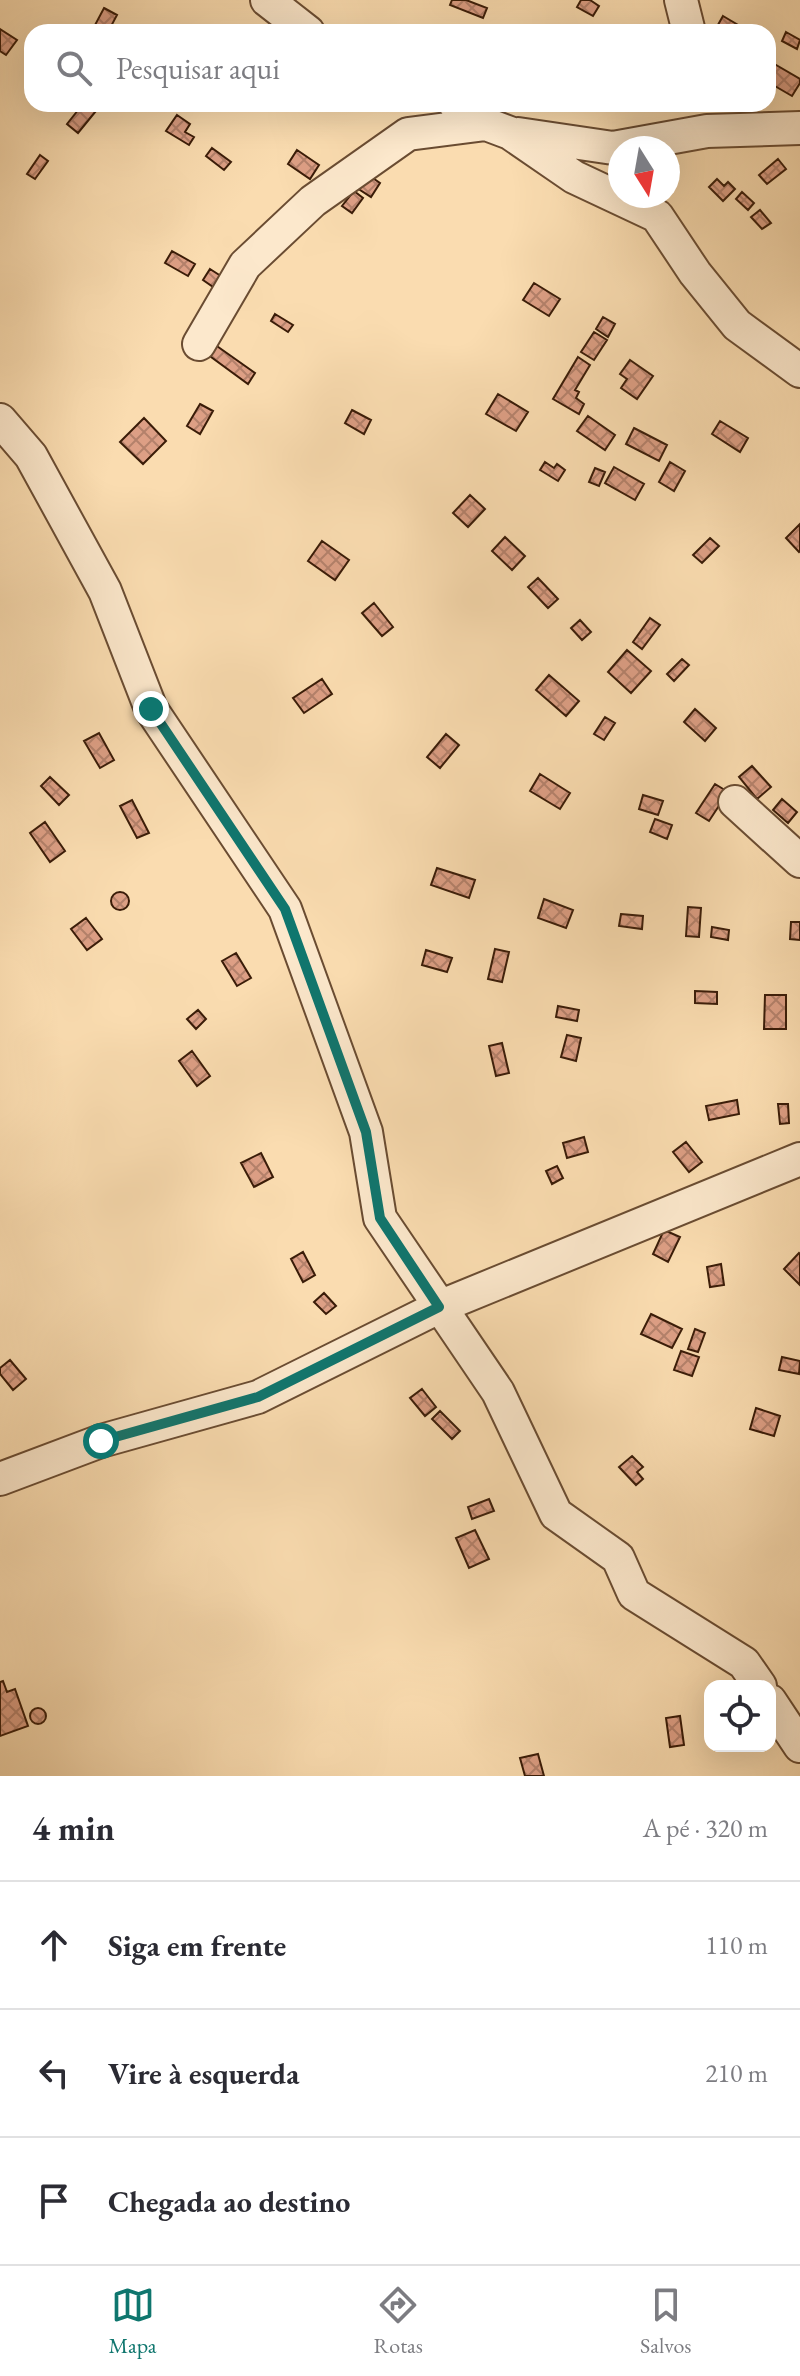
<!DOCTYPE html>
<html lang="pt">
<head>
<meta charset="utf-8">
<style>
	:root { --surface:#fff; --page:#f7f7f7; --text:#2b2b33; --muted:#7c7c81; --line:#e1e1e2; --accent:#0f766e }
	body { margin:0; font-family:"EB Garamond",serif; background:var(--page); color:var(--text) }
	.controls { position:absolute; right:24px; bottom:24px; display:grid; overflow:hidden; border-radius:16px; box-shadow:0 8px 32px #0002 }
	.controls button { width:72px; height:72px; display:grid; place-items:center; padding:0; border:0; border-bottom:2px solid var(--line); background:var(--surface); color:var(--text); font:40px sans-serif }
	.compass { position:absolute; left:608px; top:136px; width:72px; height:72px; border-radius:50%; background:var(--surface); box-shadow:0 8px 32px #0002; rotate:169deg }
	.stop { position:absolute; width:24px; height:24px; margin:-18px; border:6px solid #0f766e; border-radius:50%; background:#fff }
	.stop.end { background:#0f766e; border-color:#fff; box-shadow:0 2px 8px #0008 }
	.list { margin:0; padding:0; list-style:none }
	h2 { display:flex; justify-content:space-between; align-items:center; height:104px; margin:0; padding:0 32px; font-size:34px }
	h2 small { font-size:26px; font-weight:400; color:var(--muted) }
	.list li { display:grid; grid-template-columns:52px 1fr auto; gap:24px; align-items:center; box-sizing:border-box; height:128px; padding:0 32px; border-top:2px solid var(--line) }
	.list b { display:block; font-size:30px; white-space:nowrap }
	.list em { font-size:26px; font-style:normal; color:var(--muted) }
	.icon { flex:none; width:44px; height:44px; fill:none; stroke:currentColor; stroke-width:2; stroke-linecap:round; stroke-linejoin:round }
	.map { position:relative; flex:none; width:800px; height:1776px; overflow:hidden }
	.search { position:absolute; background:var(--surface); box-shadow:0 8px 32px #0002; left:24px; right:24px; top:24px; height:88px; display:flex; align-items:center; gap:20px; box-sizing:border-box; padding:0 28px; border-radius:24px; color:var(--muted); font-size:30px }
	.sheet { height:488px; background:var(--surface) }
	nav { display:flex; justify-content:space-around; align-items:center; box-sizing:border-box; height:112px; border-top:2px solid var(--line); background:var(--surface); font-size:22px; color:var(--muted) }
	nav a { display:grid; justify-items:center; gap:4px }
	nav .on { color:var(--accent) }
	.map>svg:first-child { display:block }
</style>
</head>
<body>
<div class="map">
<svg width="800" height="1776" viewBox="0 0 800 1776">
	<defs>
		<pattern id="building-cross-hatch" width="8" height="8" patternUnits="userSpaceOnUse" patternTransform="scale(2)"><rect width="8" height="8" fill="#dd9f85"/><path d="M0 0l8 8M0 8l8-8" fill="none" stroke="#b4816b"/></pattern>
	</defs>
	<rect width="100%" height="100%" fill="#fadcb0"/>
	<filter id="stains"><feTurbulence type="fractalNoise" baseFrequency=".0025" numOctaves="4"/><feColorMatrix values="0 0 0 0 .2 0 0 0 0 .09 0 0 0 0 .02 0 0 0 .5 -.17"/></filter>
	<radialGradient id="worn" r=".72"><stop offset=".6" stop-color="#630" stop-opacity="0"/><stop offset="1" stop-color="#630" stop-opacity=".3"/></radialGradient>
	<path fill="url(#building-cross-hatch)" stroke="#3a1c08" stroke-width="2" d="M452,0H466L487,8L483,18L450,5Z
		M581,0H590L599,6L593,16L577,7Z
		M104,8L117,15L108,32L95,25Z
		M723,16L750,32H714Z
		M0,29L17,40L6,55L0,51Z
		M786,32L800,40L797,49L782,41Z
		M771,62L800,79V83L792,96L768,82V68Z
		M83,104H96L100,106L78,133L67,124Z
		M177,115L190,124L185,132L194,137L189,145L166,131Z
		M212,148L231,162L224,170L206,156Z
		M297,150L319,165L310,179L288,164Z
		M40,155L48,161L35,179L27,174Z
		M778,159L786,169L767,184L759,175Z
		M367,174L380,183L371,197L357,188Z
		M717,179L724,186L728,182L735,189L723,201L709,187Z
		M354,191L363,198L352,213L342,206Z
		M742,192L754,203L748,210L736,199Z
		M760,210L771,223L762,229L751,217Z
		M172,251L195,264L188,276L165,263Z
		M210,269L227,280L219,291L203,280Z
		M534,283L560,299L549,316L523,300Z
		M275,314L293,325L288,332L271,321Z
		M603,317L615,324L608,337L596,329Z
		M594,332L607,340L594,360L581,352Z
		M214,344L255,373L248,384L207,354Z
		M578,357L590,365L575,390L579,392L576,398L584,404L579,414L553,399Z
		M630,360L653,376L637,399L621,388L627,379L620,374Z
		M498,394L528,412L516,431L486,414Z
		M200,404L213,411L200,434L187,426Z
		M352,410L371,420L364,434L345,423Z
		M588,416L615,435L605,450L577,431Z
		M144,418L166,441L143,464L120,442Z
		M720,421L748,438L740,452L712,434Z
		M634,428L667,445L659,461L626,444Z
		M545,462L554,468L557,464L565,470L558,481L540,470Z
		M670,462L685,471L674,491L659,482Z
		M614,467L644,484L635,500L605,483Z
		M595,468L605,472L599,486L589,482Z
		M470,495L485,509L468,527L453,513Z
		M800,524V551L799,552L786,538Z
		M505,537L525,556L512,570L492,551Z
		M710,538L719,546L702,563L693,555Z
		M322,541L349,560L335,580L308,561Z
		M538,578L558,599L548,608L528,587Z
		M374,603L393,627L382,636L362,613Z
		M650,618L660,625L642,649L633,642Z
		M580,620L591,632L582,640L571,628Z
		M627,650L651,671L631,693L608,672Z
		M682,659L689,665L674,681L667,674Z
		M549,675L579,701L566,716L536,690Z
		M322,679L332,694L304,713L293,698Z
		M695,709L716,728L705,741L684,722Z
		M605,717L615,723L604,740L594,734Z
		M99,733L114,760L100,768L84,741Z
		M446,734L459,745L440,768L427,757Z
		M752,766L771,787L757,799L739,777Z
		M540,774L570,793L560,809L530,791Z
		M50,777L69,795L59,805L41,786Z
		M715,784L728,792L709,821L696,813Z
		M643,795L663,801L658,815L639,809Z
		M782,799L797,812L788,823L773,810Z
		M132,800L149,833L137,838L120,806Z
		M655,819L672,825L667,839L650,832Z
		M45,822L65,851L50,862L30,833Z
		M437,868L475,880L469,898L431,885Z
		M111 901a9 9 0 1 1 18 0a9 9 0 1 1-18 0Z
		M544,899L573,910L566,928L538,918Z
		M688,907L701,908L699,937L686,936Z
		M621,914L643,916L642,929L619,926Z
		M86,918L102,939L87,950L71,929Z
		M791,922H800V940L790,939Z
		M712,927L729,930L728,940L711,937Z
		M495,949L509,952L502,982L488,979Z
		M426,950L452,958L447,972L422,965Z
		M236,953L251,978L237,986L222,961Z
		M695,991L717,992V1004L695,1003Z
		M765,995H786V1029H764Z
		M558,1006L579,1010L577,1021L556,1017Z
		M198,1010L206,1019L196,1029L187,1019Z
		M567,1035L581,1038L576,1061L561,1057Z
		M502,1043L509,1073L496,1076L489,1046Z
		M192,1051L210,1076L197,1086L179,1061Z
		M737,1100L739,1114L709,1120L706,1106Z
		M778,1104H788L789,1123L780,1124Z
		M584,1137L588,1152L567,1158L563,1143Z
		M686,1142L702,1162L689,1172L673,1152Z
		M261,1153L273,1177L254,1187L241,1163Z
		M557,1166L563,1178L552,1184L546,1171Z
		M664,1230L680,1237L668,1262L653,1254Z
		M303,1252L315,1275L303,1282L291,1259Z
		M799,1253L800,1254V1285L784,1269Z
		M721,1264L724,1285L710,1287L707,1267Z
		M324,1293L336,1306L326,1314L314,1302Z
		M651,1314L682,1329L672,1348L641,1334Z
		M695,1329L705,1333L698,1352L688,1349Z
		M681,1351L699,1357L692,1376L674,1370Z
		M782,1357L800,1361L799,1374L779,1370Z
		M10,1360L26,1379L13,1390L0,1374V1368Z
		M422,1389L436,1407L425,1416L410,1398Z
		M756,1408L780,1416L774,1436L750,1429Z
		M440,1411L460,1431L452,1439L432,1419Z
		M632,1456L643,1467L637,1472L643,1479L636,1485L619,1467Z
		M489,1499L494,1511L472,1519L468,1507Z
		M475,1530L489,1559L469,1568L456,1538Z
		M3,1681L7,1692L15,1689L28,1726L0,1736V1682Z
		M30 1716a8 8 0 1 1 16 0a8 8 0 1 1-16 0Z
		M680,1716L684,1745L670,1747L666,1718Z
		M538,1754L544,1776H525L520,1758Z"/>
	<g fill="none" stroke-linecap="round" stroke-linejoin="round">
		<defs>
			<path id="minor" d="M267,0L308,32
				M681,0L689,32
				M455,104L486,124L510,133L574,177L657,216L695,273L737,325L800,371
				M518,134L613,148L707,131L800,128
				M199,344L245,265L313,201L408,134L486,124
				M0,420L31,456L105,591L151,709L285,909L366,1132L380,1218L498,1392L556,1514L618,1558L634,1594L744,1663L760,1686
				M735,802L800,861
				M0,1479L101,1441L258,1397L439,1307L800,1159
				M770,1701L800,1746"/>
		</defs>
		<use href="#minor" stroke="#6a4c32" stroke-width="36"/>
		<use href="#minor" stroke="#fce8cc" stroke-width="32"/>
	</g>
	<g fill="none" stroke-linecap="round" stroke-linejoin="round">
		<path stroke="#0f766e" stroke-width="10" d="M101,1441L258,1397L439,1307L380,1218L366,1132L285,909L151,709"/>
	</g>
	<rect width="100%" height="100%" filter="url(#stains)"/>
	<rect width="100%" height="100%" fill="url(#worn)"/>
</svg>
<div class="controls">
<button><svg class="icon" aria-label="locate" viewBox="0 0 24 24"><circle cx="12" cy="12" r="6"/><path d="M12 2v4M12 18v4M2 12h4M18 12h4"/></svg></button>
</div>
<svg class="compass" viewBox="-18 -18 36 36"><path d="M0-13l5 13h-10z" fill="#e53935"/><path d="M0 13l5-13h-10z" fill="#7c7c81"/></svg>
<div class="stop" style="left:101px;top:1441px"></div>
<div class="stop end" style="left:151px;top:709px"></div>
<div class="search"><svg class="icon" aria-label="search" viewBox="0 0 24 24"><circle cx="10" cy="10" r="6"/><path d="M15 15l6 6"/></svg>Pesquisar aqui</div>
</div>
<section class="sheet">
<h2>4 min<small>A pé · 320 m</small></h2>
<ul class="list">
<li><svg class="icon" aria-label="ahead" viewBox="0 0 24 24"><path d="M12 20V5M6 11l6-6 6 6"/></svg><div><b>Siga em frente</b></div><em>110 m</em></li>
<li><svg class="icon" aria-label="left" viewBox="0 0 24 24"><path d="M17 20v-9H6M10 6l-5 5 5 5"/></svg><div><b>Vire à esquerda</b></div><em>210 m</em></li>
<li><svg class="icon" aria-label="arrive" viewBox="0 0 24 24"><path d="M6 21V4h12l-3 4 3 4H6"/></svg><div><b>Chegada ao destino</b></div></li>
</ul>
</section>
<nav>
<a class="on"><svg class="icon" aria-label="map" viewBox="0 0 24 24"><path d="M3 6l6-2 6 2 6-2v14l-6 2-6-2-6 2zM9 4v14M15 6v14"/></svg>Mapa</a>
<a><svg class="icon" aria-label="directions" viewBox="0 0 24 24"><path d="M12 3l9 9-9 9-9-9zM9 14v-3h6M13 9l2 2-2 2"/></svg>Rotas</a>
<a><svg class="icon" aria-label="saved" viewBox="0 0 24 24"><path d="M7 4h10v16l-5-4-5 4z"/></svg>Salvos</a>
</nav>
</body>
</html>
